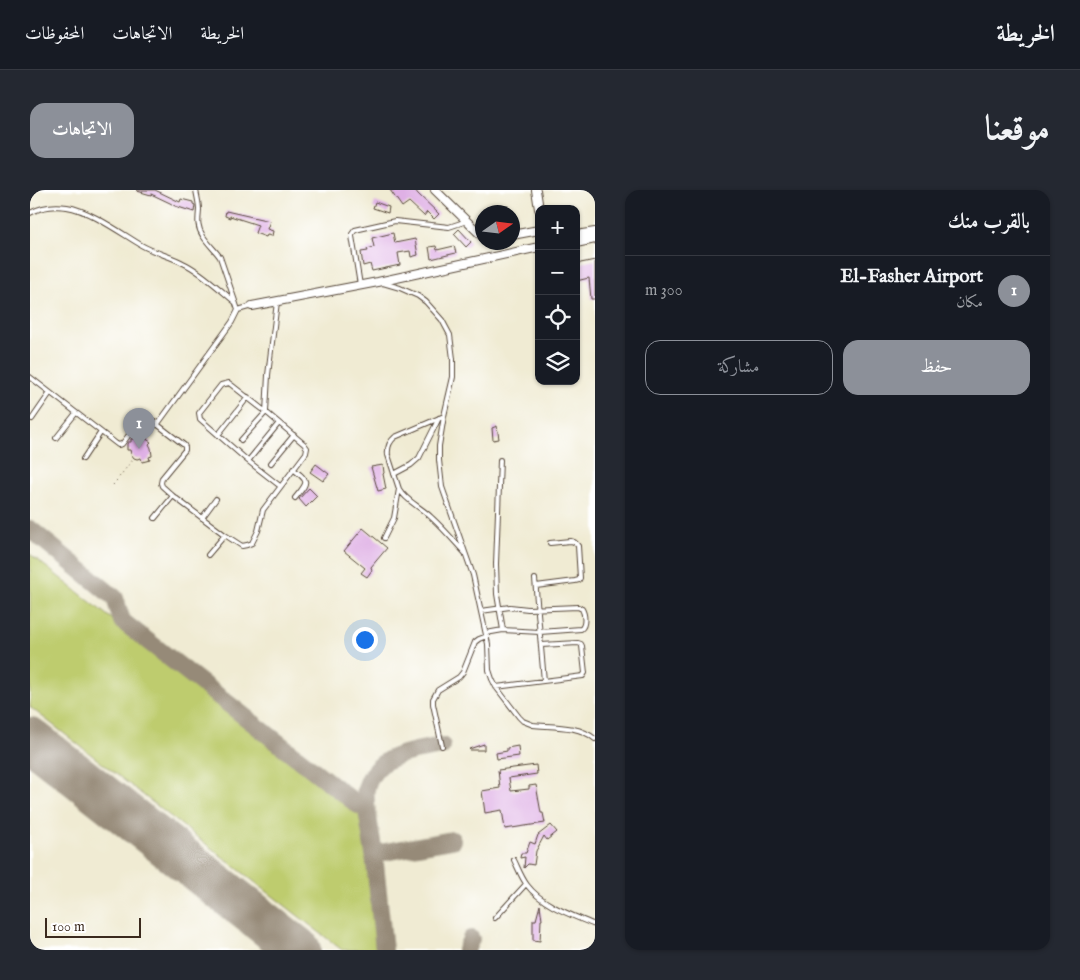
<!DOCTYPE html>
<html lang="ar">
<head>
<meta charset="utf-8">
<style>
	:root { --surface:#171b24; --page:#242831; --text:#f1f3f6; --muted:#9ea1a6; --line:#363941; --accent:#8c9099 }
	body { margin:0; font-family:"IM FELL English",Amiri,serif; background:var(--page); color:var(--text); direction:rtl }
	.controls { position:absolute; right:15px; top:15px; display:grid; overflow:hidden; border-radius:10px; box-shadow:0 1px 4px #0004 }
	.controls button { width:45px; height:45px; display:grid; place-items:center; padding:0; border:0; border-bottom:1px solid var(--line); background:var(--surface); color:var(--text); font:25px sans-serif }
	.compass { position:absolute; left:445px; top:15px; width:45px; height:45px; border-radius:50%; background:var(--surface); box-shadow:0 1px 4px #0004; rotate:76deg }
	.scale { position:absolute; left:15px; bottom:12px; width:96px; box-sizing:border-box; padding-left:5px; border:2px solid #3b2a1e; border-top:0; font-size:14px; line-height:18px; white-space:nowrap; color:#3b2a1e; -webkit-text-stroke:4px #fff; paint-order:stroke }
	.you { position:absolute; left:334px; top:449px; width:18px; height:18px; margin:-12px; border:4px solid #fff; border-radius:50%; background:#1a73e8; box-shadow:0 0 0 8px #1a73e833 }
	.badge { display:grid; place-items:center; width:32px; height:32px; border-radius:50%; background:var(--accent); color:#fff; font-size:16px; font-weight:700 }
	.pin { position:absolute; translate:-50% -41px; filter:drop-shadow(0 1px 2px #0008) }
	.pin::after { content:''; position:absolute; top:26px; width:18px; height:15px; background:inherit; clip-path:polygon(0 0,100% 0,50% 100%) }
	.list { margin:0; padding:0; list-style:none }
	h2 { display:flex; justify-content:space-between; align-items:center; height:65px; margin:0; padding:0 20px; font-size:21px }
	h2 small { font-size:16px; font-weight:400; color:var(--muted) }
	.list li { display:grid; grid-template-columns:32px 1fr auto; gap:15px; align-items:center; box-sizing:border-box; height:70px; padding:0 20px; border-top:1px solid var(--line) }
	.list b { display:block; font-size:19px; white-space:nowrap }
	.list p { margin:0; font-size:16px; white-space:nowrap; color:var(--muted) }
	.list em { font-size:16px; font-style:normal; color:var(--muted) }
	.actions { display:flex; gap:10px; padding:15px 20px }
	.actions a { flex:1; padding:11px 0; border:1px solid var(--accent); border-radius:15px; text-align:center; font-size:18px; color:var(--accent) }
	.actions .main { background:var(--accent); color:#fff }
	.icon { flex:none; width:28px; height:28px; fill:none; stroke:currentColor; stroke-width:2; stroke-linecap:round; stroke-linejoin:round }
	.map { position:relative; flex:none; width:565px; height:760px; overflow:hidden; direction:ltr; border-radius:15px }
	header { display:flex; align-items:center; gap:30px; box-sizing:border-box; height:70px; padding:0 25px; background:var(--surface); border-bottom:1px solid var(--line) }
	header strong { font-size:24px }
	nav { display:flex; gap:28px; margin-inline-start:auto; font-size:18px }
	.intro { display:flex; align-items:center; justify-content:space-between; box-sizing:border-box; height:120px; padding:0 30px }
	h1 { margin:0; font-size:35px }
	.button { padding:12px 22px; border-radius:15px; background:var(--accent); color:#fff; font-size:18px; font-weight:700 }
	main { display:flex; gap:30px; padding:0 30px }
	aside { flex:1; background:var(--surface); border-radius:15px; box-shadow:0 1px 4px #0004 }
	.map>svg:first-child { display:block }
</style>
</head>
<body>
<header>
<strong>الخريطة</strong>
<nav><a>الخريطة</a><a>الاتجاهات</a><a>المحفوظات</a></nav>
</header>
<div class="intro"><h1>موقعنا</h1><a class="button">الاتجاهات</a></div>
<main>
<aside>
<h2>بالقرب منك<small></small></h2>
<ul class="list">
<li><span class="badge">1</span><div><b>El-Fasher Airport</b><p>مكان</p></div><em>300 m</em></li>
</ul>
<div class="actions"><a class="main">حفظ</a><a>مشاركة</a></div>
</aside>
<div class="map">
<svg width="565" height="760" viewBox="0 0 565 760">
	<rect width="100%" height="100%" fill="#fff"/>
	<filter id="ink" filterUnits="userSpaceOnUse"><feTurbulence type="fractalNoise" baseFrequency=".02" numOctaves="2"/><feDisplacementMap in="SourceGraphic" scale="10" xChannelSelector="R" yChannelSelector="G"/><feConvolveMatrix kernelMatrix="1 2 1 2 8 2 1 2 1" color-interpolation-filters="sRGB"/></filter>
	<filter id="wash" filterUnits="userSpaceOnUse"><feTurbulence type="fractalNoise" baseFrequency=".0096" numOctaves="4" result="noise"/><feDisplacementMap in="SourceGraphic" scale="20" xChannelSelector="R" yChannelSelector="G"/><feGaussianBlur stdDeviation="1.12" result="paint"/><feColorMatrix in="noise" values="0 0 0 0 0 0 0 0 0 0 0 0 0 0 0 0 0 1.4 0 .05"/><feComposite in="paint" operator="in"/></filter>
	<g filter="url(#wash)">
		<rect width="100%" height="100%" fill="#f0ebd3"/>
		<path fill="#becc6e" stroke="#7c7b46" d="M0,364L87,433L89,432L255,563L300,598L325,621L330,625L331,627L348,760H312L0,517Z"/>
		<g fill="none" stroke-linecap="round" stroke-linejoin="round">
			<path stroke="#968a78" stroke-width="18" d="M0,339L85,408L92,431L328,615H336C336,610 335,604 336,599C345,563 382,562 412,556
				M336,615L344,664L422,650
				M344,664L354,760
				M436,760L441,749"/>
			<path stroke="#968a78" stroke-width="44" d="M0,549L269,760"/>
		</g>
		<g id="blocks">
			<path fill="#dfb0e5" d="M108,0H125L150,12L151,9L163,12V14L165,15L164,22L145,16L140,13L121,4V5L107,1Z
				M360,0H385L388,4L409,24L404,29L397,22L394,26L379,12L372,17Z
				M345,12L359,17L358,23L343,18Z
				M196,21L240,31L237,39L243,41L242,46L237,45L236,47L225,43L228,35L200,26V28L195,26Z
				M429,39L441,52L436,57L424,44Z
				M363,43L365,53L385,49L388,65L381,67L380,61L368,63L370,75L342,81L340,74L333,76L331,62L338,61L337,59L344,57L342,48Z
				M406,56L407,60L424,56L426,63L401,69L399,57Z
				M565,70V109H561L559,88L546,91V74Z
				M467,236L469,249L463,250L462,238Z
				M113,247L121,252L119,254L121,258L122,266L119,267L120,270L112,272L111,268L107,269L104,268L101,264L100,260H97V254L98,252H101V249L108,248L112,249Z
				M286,274L299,284L293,291L280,282Z
				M353,275L354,283L353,284L356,299L348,301L341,277Z
				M279,298L287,306L276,317L269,309Z
				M333,338L357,358L341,377L342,380L337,387L331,383L335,378L314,361Z
				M454,554V560H440L439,559Z
				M488,556L489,566L467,569L466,563L477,561V558Z
				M506,575L507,584L479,588L481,601L499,599V596L506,595L511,623H513L515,633L475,639L472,620L455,623L452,601L470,598L468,580Z
				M521,635L527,642L517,650L514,646L506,661L504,675L498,674L494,678L495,667L490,668L491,663H496L500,652L505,654L508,645Z
				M510,715L512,730H511L510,751L503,750V730H506Z"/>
		</g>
	</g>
	<g filter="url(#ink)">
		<use href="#blocks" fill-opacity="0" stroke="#564739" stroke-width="1"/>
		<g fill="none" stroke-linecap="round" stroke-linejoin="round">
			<defs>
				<path id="service" d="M166,0C167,7 169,13 169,20C168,30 167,37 173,46C178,54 185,60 190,67L208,120
					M0,23C11,17 24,15 37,17C59,20 91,43 111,55C125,63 140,66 153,73C171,81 190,100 205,112
					M353,93L370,98L388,106L396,112L412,130L420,145L423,169V187L414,226L409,256V270L412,297L443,385L458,454L459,480L462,489L466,497L489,527L493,531L503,535C523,537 549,535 565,549
					M330,95L322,46V44L325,40L365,31L419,37L437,31
					M0,187L88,255L92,254L111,229L115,227L119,228L154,255L155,257V260L132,288L131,293L132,296L143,306L195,345L212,356L217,355L222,353L228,341L233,320L276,263L277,258L274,254L236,222L199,193L191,195L169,223L170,229L218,271L250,296
					M414,226L365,247C359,252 357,257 358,265L369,299C377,312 391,317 402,328C414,339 424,351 435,363
					M2,229L20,203
					M127,235L202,132L208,120L222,116
					M188,245L218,207
					M26,248L46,223
					M211,250L236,222L238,185L247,112
					M53,269L71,242
					M470,270L466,374L467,404L473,440
					M218,271L249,233
					M241,273L264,245
					M263,279C280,292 278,292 265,308
					M364,284L381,275L389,268L409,228
					M125,328L143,306
					M172,328L186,309
					M354,348L364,328L369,299
					M178,365L195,345
					M505,389L514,491
					M506,396L545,391L549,390L550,388L548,356C546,353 544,351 540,351L520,353
					M451,421L480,417L498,419L548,417L552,419C555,424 556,435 551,439L510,442L473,440L456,443
					M466,497L553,486L555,483L552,456L551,454L548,453L511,455
					M412,556L403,514V509L408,500L429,487L433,482L445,452L449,449L457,446
					M484,670C488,678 491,687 497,695C513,716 542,725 565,735
					M465,728L496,694"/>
				<path id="minor" d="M405,0L452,46
					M506,0L509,19
					M482,45L509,40
					M546,45L565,42
					M546,53L565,49
					M222,116L348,92L509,57"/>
			</defs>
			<use href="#service" stroke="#564739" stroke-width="6"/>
			<use href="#minor" stroke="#564739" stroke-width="10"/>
			<path stroke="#564739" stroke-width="1" stroke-dasharray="1 4" stroke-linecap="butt" d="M117,249L124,239
				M83,295L104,268"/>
			<use href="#service" stroke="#fff" stroke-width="4"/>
			<use href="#minor" stroke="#fff" stroke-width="8"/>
		</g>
	</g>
</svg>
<div class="controls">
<button>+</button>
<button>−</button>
<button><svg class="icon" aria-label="locate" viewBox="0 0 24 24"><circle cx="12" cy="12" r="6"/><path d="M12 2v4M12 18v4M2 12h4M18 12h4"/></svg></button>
<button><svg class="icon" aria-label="layers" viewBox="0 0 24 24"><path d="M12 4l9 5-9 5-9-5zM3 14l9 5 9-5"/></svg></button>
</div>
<svg class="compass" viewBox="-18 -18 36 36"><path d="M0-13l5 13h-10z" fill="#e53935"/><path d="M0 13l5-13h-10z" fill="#9ea1a6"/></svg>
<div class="scale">100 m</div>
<div class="you"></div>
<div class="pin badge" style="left:109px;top:259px">1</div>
</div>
</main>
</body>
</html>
